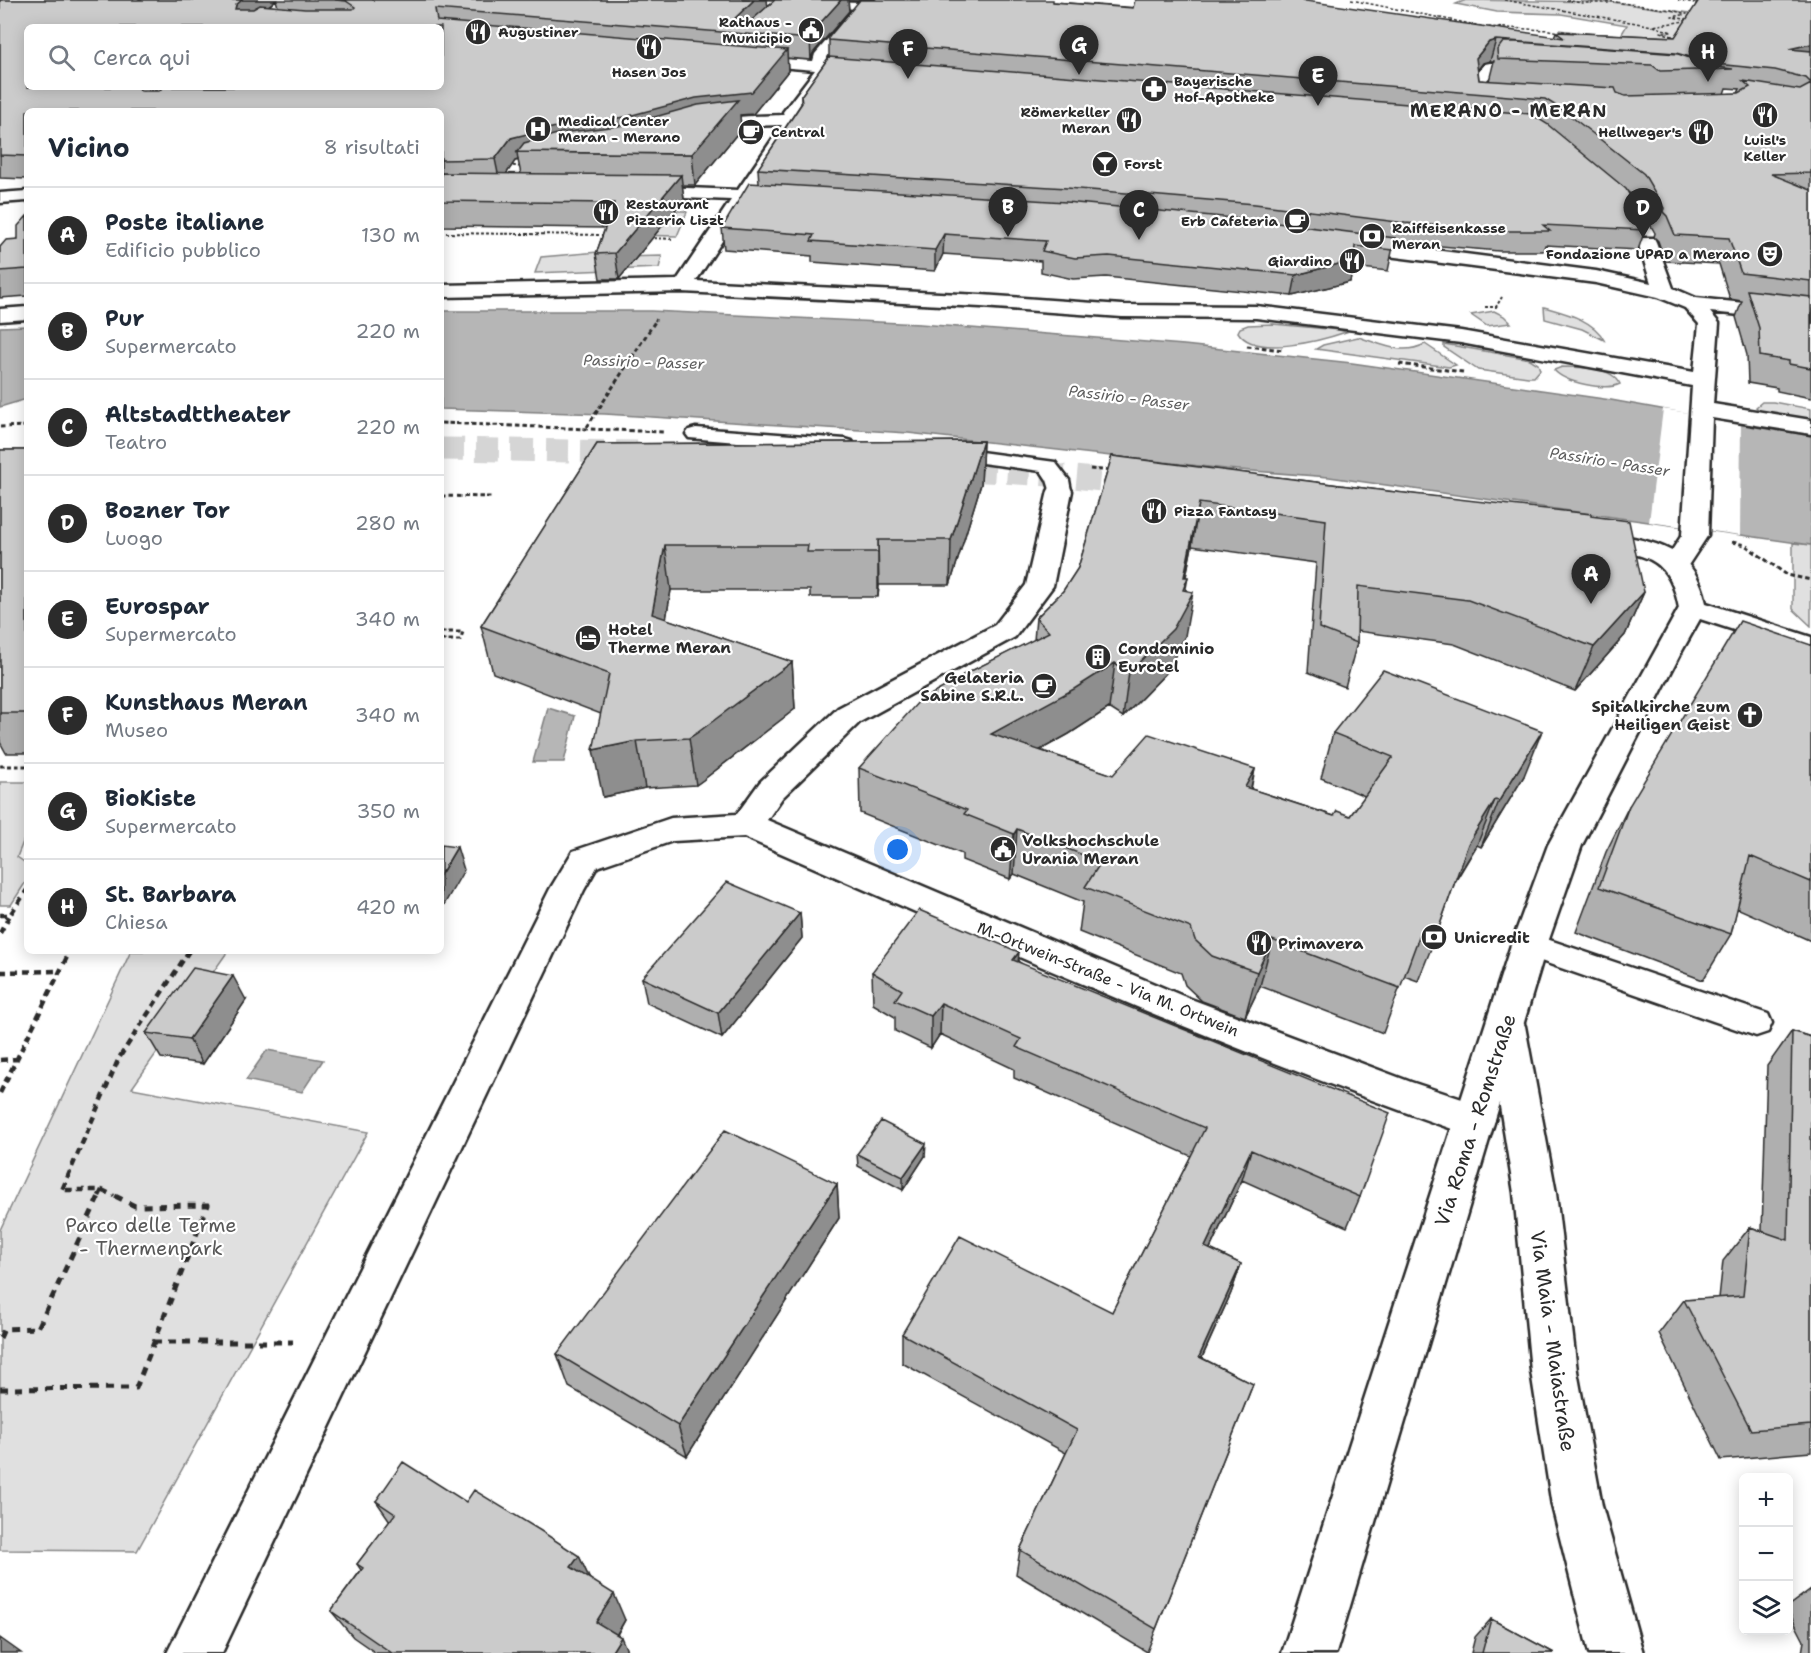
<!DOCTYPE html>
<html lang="it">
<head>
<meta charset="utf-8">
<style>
	:root { --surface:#fff; --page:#f2f2f3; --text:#1f2937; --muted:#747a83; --line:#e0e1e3; --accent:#2b2b2b }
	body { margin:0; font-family:"Shantell Sans",sans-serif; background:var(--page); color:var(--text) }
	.controls { position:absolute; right:18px; bottom:18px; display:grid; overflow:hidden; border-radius:9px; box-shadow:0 3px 15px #0003 }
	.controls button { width:54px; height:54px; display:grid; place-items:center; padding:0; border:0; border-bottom:2px solid var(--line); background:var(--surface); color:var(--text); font:30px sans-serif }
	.you { position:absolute; left:898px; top:850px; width:21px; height:21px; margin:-15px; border:4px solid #fff; border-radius:50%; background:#1a73e8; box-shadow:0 0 0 9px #1a73e833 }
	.badge { display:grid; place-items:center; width:39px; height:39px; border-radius:50%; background:var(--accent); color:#fff; font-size:20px; font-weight:700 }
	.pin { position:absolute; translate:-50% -50px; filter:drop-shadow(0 2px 3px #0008) }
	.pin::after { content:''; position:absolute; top:32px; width:21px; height:18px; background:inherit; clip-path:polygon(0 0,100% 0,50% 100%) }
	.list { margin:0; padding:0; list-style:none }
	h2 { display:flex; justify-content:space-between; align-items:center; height:78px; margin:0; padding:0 24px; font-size:26px }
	h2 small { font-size:20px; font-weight:400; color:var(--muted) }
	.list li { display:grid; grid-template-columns:39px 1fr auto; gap:18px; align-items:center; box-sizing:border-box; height:96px; padding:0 24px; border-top:2px solid var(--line) }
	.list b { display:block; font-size:22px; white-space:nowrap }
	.list p { margin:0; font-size:20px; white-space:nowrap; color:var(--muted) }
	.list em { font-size:20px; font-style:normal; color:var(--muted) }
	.icon { flex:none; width:33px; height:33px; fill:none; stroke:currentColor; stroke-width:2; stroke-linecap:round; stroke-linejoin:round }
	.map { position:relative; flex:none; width:1811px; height:1653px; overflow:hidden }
	.search { position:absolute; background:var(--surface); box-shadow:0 3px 15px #0003; left:24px; top:24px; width:420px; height:66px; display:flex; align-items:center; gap:15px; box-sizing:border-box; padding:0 21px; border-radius:9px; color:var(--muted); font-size:22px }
	.panel { position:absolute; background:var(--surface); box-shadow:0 3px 15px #0003; left:24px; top:108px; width:420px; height:846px; border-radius:9px }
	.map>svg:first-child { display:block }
</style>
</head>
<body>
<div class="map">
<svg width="1811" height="1653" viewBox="0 0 1811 1653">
	<rect width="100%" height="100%" fill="#fff"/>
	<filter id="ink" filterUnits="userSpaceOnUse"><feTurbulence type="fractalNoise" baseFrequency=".0167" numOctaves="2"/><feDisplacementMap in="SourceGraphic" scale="12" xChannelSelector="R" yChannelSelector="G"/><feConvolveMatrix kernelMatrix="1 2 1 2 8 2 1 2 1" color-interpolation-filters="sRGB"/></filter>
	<g filter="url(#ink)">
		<path fill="#e0e0e0" stroke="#868686" stroke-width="1.5" d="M1466,0L1612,2L1811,30V56L1752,52L1748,44L1734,41L1736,37H1688L1689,39L1733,42L1732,46L1695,47L1736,58L1611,52L1592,48L1558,30L1620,37L1627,25L1561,14L1497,12L1456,4Z
			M645,210L684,211L687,212L677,236L632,235Z
			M610,251L620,257L662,256L659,268L535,273L541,257Z
			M1544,307C1564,313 1593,319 1604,340L1582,329L1545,319Z
			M1494,311L1504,316L1511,323L1487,326L1471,315Z
			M1273,324L1339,330L1346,332C1323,340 1254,359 1238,332L1240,328L1248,325Z
			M1358,337C1382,344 1401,356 1425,344L1456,365L1449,367L1316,349L1323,345Z
			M1444,344L1530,359L1538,364L1540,370L1534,377H1528L1478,370L1444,347Z
			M1562,367C1579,367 1613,367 1620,384C1605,391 1565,383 1554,370Z
			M1762,402H1773L1811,409V423L1762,413L1756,407Z
			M1793,543L1811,545V626L1793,609Z
			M0,782H27V832L17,857L27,864V880L11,905H0Z
			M131,951H228L132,1088L368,1132L137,1551L0,1550V1230Z"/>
		<path fill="#b6b6b6" stroke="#7e7e7e" stroke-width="1.5" d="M441,311H651L920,324L1184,345L1352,363L1611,400L1811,436V545L1329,477L1226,469L908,433L605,414L441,409Z
			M27,326V399L0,407V327Z
			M548,708L575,716L564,762H533Z
			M267,1050L323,1060L302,1092L246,1080Z"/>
		<path fill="#fff" d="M1663,409L1741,421L1740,535L1649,522Z"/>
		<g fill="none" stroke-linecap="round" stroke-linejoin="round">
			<path stroke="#d5d5d5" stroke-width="23" stroke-dasharray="23 12" stroke-linecap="butt" d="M441,449L637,452
				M937,468L1065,476L1149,485"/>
			<defs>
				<path id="lane" d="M742,0L861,3L867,6L861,9L754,5Z
					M696,428L845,439L852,441L855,445L852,449L845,451L689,438L686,434L689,430Z
					M944,447L1055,462L1069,480L1071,491L1068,496L1060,497L1052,496L1047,480L1041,471L937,457L934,453L937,449Z
					M1529,933L1768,1014L1772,1023L1768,1032L1756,1036L1518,953L1514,945L1518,937Z"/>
				<path id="street" d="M861,0H874L827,57L828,63L867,66L874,70L867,74L829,71L799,112L801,120L755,190L792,193L795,197L792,201H748L696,281L981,295L1122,305L1256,306L1461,331L1694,372L1699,324L1685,308L1658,297L1596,283L1349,251L1342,249L1340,245L1342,241L1349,239L1596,271L1651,283L1638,242L1640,238H1654L1656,242L1673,288L1696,298L1811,310V322L1710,312L1719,323L1713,404L1811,420V434L1712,418L1708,535L1685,570L1676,572L1667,570L1663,564L1682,535L1692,386L1461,343L1256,318L1122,317L981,307L683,292L441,297V285L677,280L731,200L637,196L631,195L628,191L631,187L637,186L738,190L782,125L746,126L696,132L688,127C697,116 767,116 784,115L783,112L815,70L742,64L735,60L742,56L813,61L815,54Z
					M1490,63L1536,65L1543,69L1536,73L1494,72L1486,81L1487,93H1507L1515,98L1507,103L1475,100L1472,81L1485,64Z
					M27,307V319L0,321V309Z
					M1060,484L1069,486L1072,491L1053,586L1015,637L860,722L782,798L767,820L1183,996L1411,1082L1489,1108L1495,1120L1489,1132L1475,1137C1226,1051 985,942 744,837L673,841L597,867L584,890L222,1653H167L550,889L573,851L671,818L737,814L760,782L838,708L995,625L1026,585L1048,491L1051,486Z
					M1506,1011L1519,1015L1525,1026L1556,1193L1577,1371L1602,1506L1643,1653H1589L1552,1506L1531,1371L1514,1193L1487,1026L1493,1015Z"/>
				<path id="secondary" d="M27,191V201L0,203V193Z"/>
				<path id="primary" d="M1591,531C1644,540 1694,541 1706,603L1811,637V655L1700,619L1682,651L1582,845L1547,945L1336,1653H1282L1511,945L1548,845L1679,608C1668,545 1632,557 1582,545L1578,539L1582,533Z"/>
			</defs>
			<use href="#lane" stroke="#2b2b2b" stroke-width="5"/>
			<use href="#street" stroke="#2b2b2b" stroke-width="5"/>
			<use href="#secondary" stroke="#2b2b2b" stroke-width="5"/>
			<use href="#primary" stroke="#2b2b2b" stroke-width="5"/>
			<path stroke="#2b2b2b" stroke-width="1.5" stroke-dasharray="3 2" stroke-linecap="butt" d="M1351,0L1486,27L1549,30L1563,33
				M1504,0L1653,26
				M1566,0L1581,3H1609
				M1601,0L1672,10
				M1678,0L1700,4
				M1671,10L1687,14L1672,17L1691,20L1653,26L1672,32H1661L1675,37H1672
				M1562,31L1581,33"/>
			<path stroke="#2b2b2b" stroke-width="2" stroke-dasharray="3 2" stroke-linecap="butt" d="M508,165L522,167
				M441,233L605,235
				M649,238L674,239
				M1485,307H1496L1502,297
				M655,321L656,319"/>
			<path stroke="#2b2b2b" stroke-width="3" stroke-dasharray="4.5 3" stroke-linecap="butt" d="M1247,346L1284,350
				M1399,364L1463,372
				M441,423L663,432
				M0,427L27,426
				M587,427L656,320
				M1090,469L1113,471
				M441,496L491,497
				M1732,542L1745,545L1787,575L1811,580
				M441,632H463L460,640H441
				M0,766H27"/>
			<path stroke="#2b2b2b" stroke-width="4.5" stroke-dasharray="7 5" stroke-linecap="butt" d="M0,915H10L27,890
				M0,933L10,915
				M0,972L60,971
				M0,1060L17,1059
				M0,1093L70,951
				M102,1190L114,1196
				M99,1196L102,1190H62L119,1058L189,951"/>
			<path stroke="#2b2b2b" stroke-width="5" stroke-dasharray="8 7" stroke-linecap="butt" d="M0,1338L4,1329L38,1328L100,1194
				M153,1342H293
				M0,1389L136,1388L208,1205L135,1206L111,1194"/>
			<use href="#lane" fill="#fff" fill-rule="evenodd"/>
			<use href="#street" fill="#fff" fill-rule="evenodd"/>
			<use href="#secondary" fill="#fff" fill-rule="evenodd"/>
			<use href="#primary" fill="#fff" fill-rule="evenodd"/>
		</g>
		<path fill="#afafaf" stroke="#2b2b2b" stroke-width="1.5" fill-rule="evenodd" d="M0,0H767V6L775,0H858H848L849,11L813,53L811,60L787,58L788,71L753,114L740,115L741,129L695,185H682L684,199L619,279H600L596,254L605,228L441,226V111H27V179L0,178ZM276,0L278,7L269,6ZM27,27L441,87H27ZM518,160L521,174H506L515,161Z
			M1811,0V398L1777,391V388L1748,383L1747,355L1736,317L1742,301L1730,299L1719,264L1665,261L1658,241L1654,237L1655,233L1635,198L1628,192L1645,230L1638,250L1545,245L1543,251H1499L1394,242L1388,271L1353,267L1350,282L1292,296L1106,277L1073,279L1041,272V261L943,254L935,271L812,262V256L724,249L722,228L759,183L758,169L801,104V96L829,57V37L1053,2L1554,37L1556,32L1675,37ZM1490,61H1494L1489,81L1479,80L1478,70L1483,63ZM1726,88L1740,89L1738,93L1724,94Z
			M27,216V296L0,298V247L18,239Z
			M983,441L981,484L950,585H879L878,597H810V590H671L666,619L792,662L795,709L703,780L696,785L645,788L603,797L601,714L493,673L481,626L597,444Z
			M0,450H27V753H6L0,742Z
			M1112,456L1387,491L1591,516L1644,592L1625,635L1575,691L1454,644L1357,631V643L1345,687L1308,672L1316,563L1192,546L1186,577L1185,636L1166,673L1123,717L1109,708L1069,734L1040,750L1113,775L1255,769L1251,789L1334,816H1350L1365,796L1321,778L1333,733L1524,776L1481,847L1477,845L1455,882L1436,936L1418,981L1404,976L1383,1033L1260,986L1245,1017L1202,1001L1185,985L1181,973L1079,932L1083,902L1014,874L1010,879L962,860V854L860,813L859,768L963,678V675L1034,640L1036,618L1063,591L1078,568Z
			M1811,645V941L1737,908L1731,934L1703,980L1576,932L1606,852L1629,806Z
			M800,913L802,938L722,1038L647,1003L642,978Z
			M1018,961L1360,1197L1347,1227L1242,1180L1210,1249L1241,1264L1231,1293L1202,1358L1253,1384L1147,1652L1016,1574L1020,1550L1066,1453L902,1363V1334L1112,1312L1191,1156L1014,1078V1069L940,1034L931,1048L895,1031V1017L873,1004L872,972Z
			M246,1000L203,1064L161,1058L146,1033Z
			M1792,1031L1811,1037V1452L1721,1460L1659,1333L1684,1300L1719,1298L1723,1261L1750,1227L1762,1231L1767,1066Z
			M857,1154L925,1156L903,1190L858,1166Z
			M837,1184L839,1218L687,1456L569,1387L557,1354Z
			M376,1501L466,1502L579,1556L589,1578L625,1620L617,1635L628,1653H376L353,1637L331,1611L361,1570L357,1564L390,1521Z
			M1811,1589V1653H1802L1804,1641L1788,1610V1606Z
			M1491,1619L1554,1653H1471L1475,1637Z"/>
		<path fill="#8e8e8e" stroke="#2b2b2b" stroke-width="1.5" d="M242,0H276L260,12L235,9L236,5Z
			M754,0H767L768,8L741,33H734L733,20Z
			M841,0H848L849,11L813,53L811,60L810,39L812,32Z
			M1496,40L1490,61L1483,63L1470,80L1476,58L1489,42Z
			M1811,44V62L1789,49Z
			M787,50L788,71L753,114L740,115L741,129L695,185L692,154L517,152L518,160L515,161L500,183L495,159L511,138Z
			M141,87H171L147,111L139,89Z
			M681,175L684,199L619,279L615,253Z
			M944,234L943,254L935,271V250Z
			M1354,260L1350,282L1292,296L1296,275Z
			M983,441L981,484L950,585L951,540Z
			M1199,503L1192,546L1183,590L1188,577L1182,611L1193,592L1185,636L1166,673L1123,717L1129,672L1184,577Z
			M878,540L879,585L878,597Z
			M665,545L671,590L659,660L652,614Z
			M1644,592L1625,635L1575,691L1594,647Z
			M792,662L795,709L703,780L696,785L689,738Z
			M1115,663L1109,708L1069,734L988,779L991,734Z
			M1542,731L1524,776L1481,847L1499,801Z
			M637,741L645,788L603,797L593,750Z
			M1255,769L1245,814V787Z
			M1495,800L1477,845L1450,889L1468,844Z
			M1017,829L1014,874L1010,879L1014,834Z
			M457,847L464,870L441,910V874Z
			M800,913L802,938L722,1038L718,1013Z
			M1272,940L1260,986L1245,1017L1257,972Z
			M1019,952L1016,984L1013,960Z
			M233,976L246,1000L203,1064L189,1039Z
			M941,1003L940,1034L931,1048V1016Z
			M926,1144L925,1156L903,1190V1177Z
			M1251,1150L1242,1180L1197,1276L1205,1247Z
			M837,1184L839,1218L687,1456L678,1426Z
			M1241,1264L1231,1293L1190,1384L1199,1357Z
			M579,1556L592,1584L571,1567Z
			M614,1594L625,1620L608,1649L596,1622Z
			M621,1637L628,1653H611Z
			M0,1638L21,1653H0Z"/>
		<path fill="#cbcbcb" stroke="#2b2b2b" stroke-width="1.5" fill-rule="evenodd" d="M0,0H242L236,5L235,9H253L260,5L305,9H353L355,7L346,1L335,0H754L733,20V23L741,27L746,25L775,0H841L812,32L810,39L435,9L437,21L787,50L752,92L696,98L625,117L560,126L511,138L495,159L441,160V111H27V156L0,155ZM27,27H441V87H163L159,91H141L139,89L141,87H27Z
			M860,0H1053V2L1133,8L1135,0H1299L1564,38L1556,32L1675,37L1699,0H1811V44L1789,49L1811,51V83L1806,78L1775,70L1716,64L1676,53L1496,40L1489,42L1476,58L1479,80L1615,88L1617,93L1625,96L1739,93L1750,87L1743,81L1800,90L1811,84V173L1771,174L1811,190V281L1741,273L1729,238L1675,235L1667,216L1663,212L1664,208L1644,174L1563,110L1545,99L829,40V37Z
			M1503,42H1516L1678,54L1716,67L1733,69L1660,71L1652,65L1498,59L1497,50Z
			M829,57L1531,114L1547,124L1626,189L1644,219L1645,230L1543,225L1550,231H1505L1405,223L1255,204L1067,188L758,169L802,103L801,96Z
			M738,100L692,154L517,152L524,143L561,133L626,125L698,105Z
			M441,173L681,175L615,253L596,254L614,203L441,201Z
			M749,183L1066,202L1254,220L1395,238L1393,250L1355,246L1354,260L1296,275L1109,256L1075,258L1042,251L1046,241L944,234L935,250L811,241L814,235L722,228Z
			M27,216V269L0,271V247L6,240L18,239V226Z
			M1747,290L1811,297V368L1789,364V361L1760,356L1759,328Z
			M983,441L951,540H878V552H807L808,545H665L652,614L792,662L697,733L689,738L637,741L593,750L609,674L481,626L597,444Z
			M0,450H27V713H0Z
			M1112,456L1387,491L1591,514V516L1629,521L1644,592L1594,647L1468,600L1358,586L1357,643L1319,628L1326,520L1199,503L1184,577H1188L1183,590L1193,592L1173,629L1129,672L1115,663L1074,689L991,734L1113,775L1149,734L1255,769L1245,787L1334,816L1337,811L1350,816L1393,757L1333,733L1383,670L1542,731L1499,801L1495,800L1468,844L1436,936L1421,931L1400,988L1272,940L1257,972L1212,956L1195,940L1191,928L1085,887L1101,862L1017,829L1014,834L964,814L967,810L859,768L919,701L965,676L963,675L1049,632L1036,618L1063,591L1078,568Z
			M1740,621L1811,645V882L1750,856L1731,934L1599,887L1629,806Z
			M441,845L457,847L441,874Z
			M727,882L800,913L718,1013L642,978Z
			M919,910L1019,952L1013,960L1390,1113L1360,1197L1251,1150L1205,1247L1241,1264L1199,1357L1253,1384L1156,1629L1020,1550L1077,1430L902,1334L960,1236L1112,1312L1205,1128L1016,1047L1021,1039L941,1003L931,1016L895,1000L902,990L872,972Z
			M193,968L233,976L189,1039L146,1033Z
			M1792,1031L1811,1037V1425L1751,1430L1684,1300L1743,1296L1750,1227L1788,1240Z
			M881,1121L926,1144L903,1177L857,1154Z
			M725,1130L837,1184L678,1426L557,1354Z
			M403,1462L466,1502L474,1490L541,1531L579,1556L571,1567L614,1594L596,1622L621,1637L611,1653H392L331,1611L363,1568L357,1564L395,1514L376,1501Z
			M1491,1619L1554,1653H1482Z"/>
	</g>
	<defs>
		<symbol id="civic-disc" viewBox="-11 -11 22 22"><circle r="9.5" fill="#2b2b2b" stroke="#fff"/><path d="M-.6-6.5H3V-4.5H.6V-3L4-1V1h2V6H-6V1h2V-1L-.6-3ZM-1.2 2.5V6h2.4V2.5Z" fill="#fff"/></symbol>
		<symbol id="restaurant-disc" viewBox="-11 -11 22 22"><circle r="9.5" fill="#2b2b2b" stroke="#fff"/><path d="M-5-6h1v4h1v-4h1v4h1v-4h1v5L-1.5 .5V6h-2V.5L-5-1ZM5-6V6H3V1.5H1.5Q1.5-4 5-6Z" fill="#fff"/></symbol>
		<symbol id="pharmacy-disc" viewBox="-11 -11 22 22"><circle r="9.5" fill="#2b2b2b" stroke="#fff"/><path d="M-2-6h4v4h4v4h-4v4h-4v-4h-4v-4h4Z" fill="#fff"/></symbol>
		<symbol id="hospital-disc" viewBox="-11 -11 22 22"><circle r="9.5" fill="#2b2b2b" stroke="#fff"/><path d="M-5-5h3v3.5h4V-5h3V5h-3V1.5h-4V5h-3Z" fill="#fff"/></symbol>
		<symbol id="cafe-disc" viewBox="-11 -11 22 22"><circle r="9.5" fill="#2b2b2b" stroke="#fff"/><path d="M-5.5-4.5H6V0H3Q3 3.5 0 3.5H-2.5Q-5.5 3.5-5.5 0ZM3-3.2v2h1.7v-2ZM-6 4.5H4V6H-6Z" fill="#fff"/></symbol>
		<symbol id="bar-disc" viewBox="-11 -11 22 22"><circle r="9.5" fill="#2b2b2b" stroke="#fff"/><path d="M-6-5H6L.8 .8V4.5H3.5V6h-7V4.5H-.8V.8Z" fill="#fff"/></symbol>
		<symbol id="bank-disc" viewBox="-11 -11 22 22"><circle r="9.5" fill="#2b2b2b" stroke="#fff"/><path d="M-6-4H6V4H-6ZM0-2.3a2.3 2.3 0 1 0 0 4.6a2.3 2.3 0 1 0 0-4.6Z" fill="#fff"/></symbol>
		<symbol id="theatre-disc" viewBox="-11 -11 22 22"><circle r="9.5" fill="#2b2b2b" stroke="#fff"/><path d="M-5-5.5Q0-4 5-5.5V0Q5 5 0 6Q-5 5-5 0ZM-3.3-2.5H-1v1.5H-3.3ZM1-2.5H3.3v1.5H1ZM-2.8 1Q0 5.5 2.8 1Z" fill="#fff"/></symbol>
		<symbol id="hotel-disc" viewBox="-11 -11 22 22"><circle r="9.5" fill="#2b2b2b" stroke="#fff"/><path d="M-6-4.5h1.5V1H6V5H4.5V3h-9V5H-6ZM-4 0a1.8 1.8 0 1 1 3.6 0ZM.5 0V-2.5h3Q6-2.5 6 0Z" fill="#fff"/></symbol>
		<symbol id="building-disc" viewBox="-11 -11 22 22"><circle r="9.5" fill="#2b2b2b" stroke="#fff"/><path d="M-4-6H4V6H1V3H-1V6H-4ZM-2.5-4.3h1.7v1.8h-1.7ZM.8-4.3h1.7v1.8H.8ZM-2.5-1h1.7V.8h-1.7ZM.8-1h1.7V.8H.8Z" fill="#fff"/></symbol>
		<symbol id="church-disc" viewBox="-11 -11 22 22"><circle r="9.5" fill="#2b2b2b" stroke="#fff"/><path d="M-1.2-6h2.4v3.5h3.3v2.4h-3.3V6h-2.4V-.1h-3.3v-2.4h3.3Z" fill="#fff"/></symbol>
	</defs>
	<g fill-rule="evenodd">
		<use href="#civic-disc" x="796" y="15" width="30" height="30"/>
		<use href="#restaurant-disc" x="463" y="17" width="30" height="30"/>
		<use href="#restaurant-disc" x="634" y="32" width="30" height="30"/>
		<use href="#pharmacy-disc" x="1139" y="74" width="30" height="30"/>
		<use href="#restaurant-disc" x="1750" y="100" width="30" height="30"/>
		<use href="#restaurant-disc" x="1114" y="105" width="30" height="30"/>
		<use href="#hospital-disc" x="523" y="114" width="30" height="30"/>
		<use href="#cafe-disc" x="736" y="117" width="30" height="30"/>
		<use href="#restaurant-disc" x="1686" y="117" width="30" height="30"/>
		<use href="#bar-disc" x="1090" y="149" width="30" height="30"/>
		<use href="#restaurant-disc" x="591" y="197" width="30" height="30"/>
		<use href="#cafe-disc" x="1282" y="206" width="30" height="30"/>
		<use href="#bank-disc" x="1357" y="221" width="30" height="30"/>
		<use href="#theatre-disc" x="1755" y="239" width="30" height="30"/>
		<use href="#restaurant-disc" x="1337" y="246" width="30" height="30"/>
		<use href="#restaurant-disc" x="1139" y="496" width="30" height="30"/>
		<use href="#hotel-disc" x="573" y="623" width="30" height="30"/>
		<use href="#building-disc" x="1083" y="642" width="30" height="30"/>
		<use href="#cafe-disc" x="1029" y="671" width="30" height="30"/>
		<use href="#church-disc" x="1735" y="700" width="30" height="30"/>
		<use href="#civic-disc" x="988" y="834" width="30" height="30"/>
		<use href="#bank-disc" x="1419" y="922" width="30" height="30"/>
		<use href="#restaurant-disc" x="1244" y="928" width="30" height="30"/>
	</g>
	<g text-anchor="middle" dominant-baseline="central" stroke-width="4.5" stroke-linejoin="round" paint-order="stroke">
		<g font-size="14" font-weight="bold" fill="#2b2b2b" stroke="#fff" text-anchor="start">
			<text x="792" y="22" text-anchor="end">Rathaus -<tspan x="792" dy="16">Municipio</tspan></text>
			<text x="498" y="32">Augustiner</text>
			<text x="649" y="72" text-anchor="middle">Hasen Jos</text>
			<text x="1174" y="81">Bayerische<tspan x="1174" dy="16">Hof-Apotheke</tspan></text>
			<text x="1110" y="112" text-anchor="end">Römerkeller<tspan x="1110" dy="16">Meran</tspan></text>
			<text x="558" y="121">Medical Center<tspan x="558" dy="16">Meran - Merano</tspan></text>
			<text x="771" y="132">Central</text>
			<text x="1682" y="132" text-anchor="end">Hellweger's</text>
			<text x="1765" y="140" text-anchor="middle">Luisl's<tspan x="1765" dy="16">Keller</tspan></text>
			<text x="1124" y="164">Forst</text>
			<text x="626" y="204">Restaurant<tspan x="626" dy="16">Pizzeria Liszt</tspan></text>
			<text x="1278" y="221" text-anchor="end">Erb Cafeteria</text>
			<text x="1392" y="228">Raiffeisenkasse<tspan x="1392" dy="16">Meran</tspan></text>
			<text x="1750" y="254" text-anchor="end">Fondazione UPAD a Merano</text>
			<text x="1332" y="261" text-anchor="end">Giardino</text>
			<text x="1174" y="511">Pizza Fantasy</text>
		</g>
		<g font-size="15" font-style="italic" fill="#5c5c5c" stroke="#fff">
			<text transform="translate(644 362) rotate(2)">Passirio - Passer</text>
			<text transform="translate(1129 398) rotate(7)">Passirio - Passer</text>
			<text transform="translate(1610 462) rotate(9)">Passirio - Passer</text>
		</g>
		<g font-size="16" font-weight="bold" fill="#2b2b2b" stroke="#fff" text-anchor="start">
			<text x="608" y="629">Hotel<tspan x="608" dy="18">Therme Meran</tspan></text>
			<text x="1118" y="648">Condominio<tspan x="1118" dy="18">Eurotel</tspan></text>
			<text x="1024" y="677" text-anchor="end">Gelateria<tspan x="1024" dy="18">Sabine S.R.L.</tspan></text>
			<text x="1730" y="706" text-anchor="end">Spitalkirche zum<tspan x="1730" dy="18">Heiligen Geist</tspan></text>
			<text x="1022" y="840">Volkshochschule<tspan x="1022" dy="18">Urania Meran</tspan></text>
			<text x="1454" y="937">Unicredit</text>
			<text x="1278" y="943">Primavera</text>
		</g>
		<g font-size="16" fill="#2b2b2b" stroke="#fff">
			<text transform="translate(1108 979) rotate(22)">M.-Ortwein-Straße - Via M. Ortwein</text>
		</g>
		<g font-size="18" font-weight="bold" letter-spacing="1.5" fill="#2b2b2b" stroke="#fff">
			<text x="1509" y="111">MERANO - MERAN</text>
		</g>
		<g font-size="20" fill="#2b2b2b" stroke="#fff">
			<text transform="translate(1475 1120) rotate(-72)">Via Roma - Romstraße</text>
			<text transform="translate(1553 1341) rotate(82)">Via Maia - Maiastraße</text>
		</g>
		<g font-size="20" fill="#585858" stroke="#fff">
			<text x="151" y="1225">Parco delle Terme<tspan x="151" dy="23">- Thermenpark</tspan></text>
		</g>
	</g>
</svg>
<div class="controls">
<button>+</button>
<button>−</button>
<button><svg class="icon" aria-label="layers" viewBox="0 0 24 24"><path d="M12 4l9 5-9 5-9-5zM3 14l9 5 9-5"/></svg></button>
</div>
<div class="you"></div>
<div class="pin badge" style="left:1591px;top:604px">A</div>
<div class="pin badge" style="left:1008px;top:237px">B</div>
<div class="pin badge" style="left:1139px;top:240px">C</div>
<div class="pin badge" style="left:1643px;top:238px">D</div>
<div class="pin badge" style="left:1318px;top:106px">E</div>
<div class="pin badge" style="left:908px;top:79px">F</div>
<div class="pin badge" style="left:1079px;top:75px">G</div>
<div class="pin badge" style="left:1708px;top:82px">H</div>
<div class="search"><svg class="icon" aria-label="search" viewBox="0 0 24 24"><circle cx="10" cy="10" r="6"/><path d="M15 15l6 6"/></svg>Cerca qui</div>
<section class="panel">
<h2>Vicino<small>8 risultati</small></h2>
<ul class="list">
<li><span class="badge">A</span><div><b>Poste italiane</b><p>Edificio pubblico</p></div><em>130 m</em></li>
<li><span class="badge">B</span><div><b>Pur</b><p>Supermercato</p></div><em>220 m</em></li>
<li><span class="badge">C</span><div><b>Altstadttheater</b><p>Teatro</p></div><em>220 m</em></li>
<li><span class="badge">D</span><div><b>Bozner Tor</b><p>Luogo</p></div><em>280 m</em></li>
<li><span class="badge">E</span><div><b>Eurospar</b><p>Supermercato</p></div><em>340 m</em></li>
<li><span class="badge">F</span><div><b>Kunsthaus Meran</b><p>Museo</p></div><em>340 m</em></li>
<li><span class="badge">G</span><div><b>BioKiste</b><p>Supermercato</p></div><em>350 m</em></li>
<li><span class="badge">H</span><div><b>St. Barbara</b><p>Chiesa</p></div><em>420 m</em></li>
</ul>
</section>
</div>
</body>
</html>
